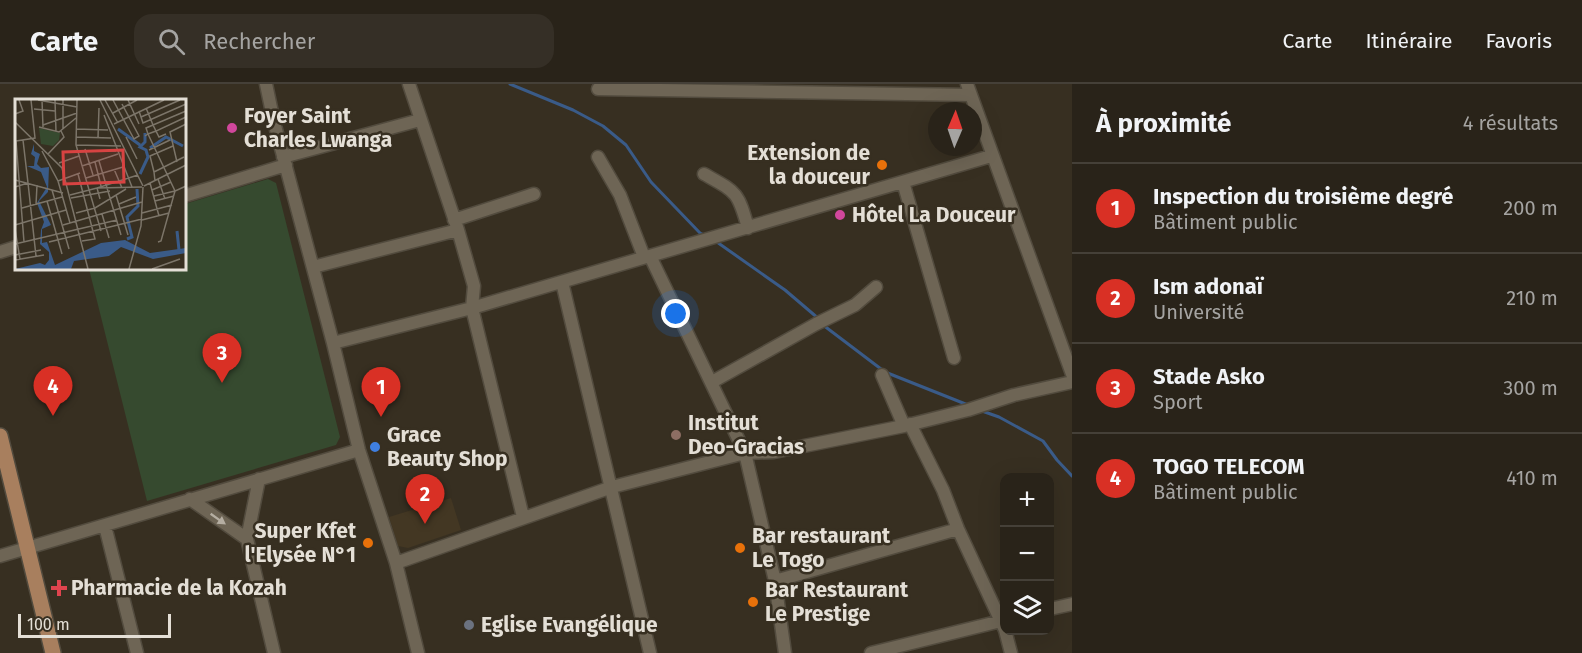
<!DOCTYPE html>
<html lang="fr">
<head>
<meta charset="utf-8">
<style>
	:root { --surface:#292319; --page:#352f26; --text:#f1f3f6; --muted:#a5a4a2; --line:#454038; --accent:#d93025 }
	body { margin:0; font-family:"Fira Sans",sans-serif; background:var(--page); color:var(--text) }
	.controls { position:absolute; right:18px; bottom:18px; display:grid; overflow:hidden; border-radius:12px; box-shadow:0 6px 24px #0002 }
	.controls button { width:54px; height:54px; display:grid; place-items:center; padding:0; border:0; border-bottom:2px solid var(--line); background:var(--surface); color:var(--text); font:30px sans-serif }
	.compass { position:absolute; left:928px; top:18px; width:54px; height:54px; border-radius:50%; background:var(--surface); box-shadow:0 6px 24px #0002; rotate:2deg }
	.scale { position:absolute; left:18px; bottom:15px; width:153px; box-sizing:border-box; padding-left:6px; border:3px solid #e4dfd6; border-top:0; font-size:16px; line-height:21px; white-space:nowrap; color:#e4dfd6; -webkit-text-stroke:4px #372f21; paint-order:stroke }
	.you { position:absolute; left:676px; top:230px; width:21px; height:21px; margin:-15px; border:4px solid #fff; border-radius:50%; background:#1a73e8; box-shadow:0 0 0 9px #1a73e833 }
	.badge { display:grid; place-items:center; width:39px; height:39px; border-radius:50%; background:var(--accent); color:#fff; font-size:20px; font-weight:700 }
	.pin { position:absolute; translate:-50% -50px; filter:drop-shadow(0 2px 3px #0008) }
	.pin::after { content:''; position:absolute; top:32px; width:21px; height:18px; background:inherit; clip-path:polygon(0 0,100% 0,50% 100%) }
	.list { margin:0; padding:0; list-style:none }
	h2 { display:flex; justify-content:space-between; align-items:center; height:78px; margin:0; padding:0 24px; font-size:26px }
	h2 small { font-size:20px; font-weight:400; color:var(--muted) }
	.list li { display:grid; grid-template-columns:39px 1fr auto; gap:18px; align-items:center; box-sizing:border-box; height:90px; padding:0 24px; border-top:2px solid var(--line) }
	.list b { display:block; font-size:22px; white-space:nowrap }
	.list p { margin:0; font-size:20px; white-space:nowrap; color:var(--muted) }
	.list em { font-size:20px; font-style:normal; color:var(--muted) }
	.icon { flex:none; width:33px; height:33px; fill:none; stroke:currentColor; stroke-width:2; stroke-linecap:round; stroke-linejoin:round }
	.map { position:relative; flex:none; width:1072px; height:569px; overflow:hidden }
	header { display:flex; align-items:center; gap:36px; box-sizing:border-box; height:84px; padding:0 30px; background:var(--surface); border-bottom:2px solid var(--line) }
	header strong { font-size:28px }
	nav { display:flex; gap:33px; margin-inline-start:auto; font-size:21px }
	.search { width:420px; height:54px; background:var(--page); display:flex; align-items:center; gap:15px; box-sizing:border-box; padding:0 21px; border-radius:18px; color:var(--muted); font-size:22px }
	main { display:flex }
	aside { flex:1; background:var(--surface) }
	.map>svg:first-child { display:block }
</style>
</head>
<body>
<header>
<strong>Carte</strong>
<div class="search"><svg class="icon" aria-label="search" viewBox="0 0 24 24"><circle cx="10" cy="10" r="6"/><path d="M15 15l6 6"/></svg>Rechercher</div>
<nav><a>Carte</a><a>Itinéraire</a><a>Favoris</a></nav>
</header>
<main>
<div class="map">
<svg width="1072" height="569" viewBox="0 0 1072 569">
	<rect width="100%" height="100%" fill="#372f21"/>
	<path fill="#433723" d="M451,414L461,446L408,464L398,462L389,433Z"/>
	<path fill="#364a2f" d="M268,95L276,99L340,353L336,361L147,417L89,185L184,184L185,120Z"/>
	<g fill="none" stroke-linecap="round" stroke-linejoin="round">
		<path stroke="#3a5b88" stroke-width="3" d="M510,0L573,26L603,42L626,61L651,98L700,149L706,152
			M714,156L785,206L819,235
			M823,241L885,288L968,321
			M982,327L999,333L1043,357L1057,376L1072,392"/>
		<defs>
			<path id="minor" d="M266,0L274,38L333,259L359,366L396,479L418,569
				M409,0L458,146L474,202L472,224L523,433
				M967,0L1072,290
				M598,5L971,11
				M283,73L420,36
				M598,73L620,111L644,173
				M704,90C736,108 738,107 748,144
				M903,98L954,274
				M184,112L286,81
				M454,136L534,110
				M0,168L16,163
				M650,172L745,369L775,497L785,569
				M313,183L458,146
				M562,198L650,569
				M333,259L472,224L991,72
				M882,291L904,342
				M712,298L816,240L855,221L876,203
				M910,340L943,406L958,445L1005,546
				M259,395L247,455L274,569
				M190,415L247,455
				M105,442L137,569
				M0,472L359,366
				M396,479L612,403L745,369L774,368L904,342L968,326L1014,311L1072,298
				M775,497L958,445
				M1050,525L1072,520
				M1005,546L1011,569
				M871,569L1005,536"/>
			<path id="major" d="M0,352L53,569"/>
		</defs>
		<use href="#minor" stroke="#524b3e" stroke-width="15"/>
		<use href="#major" stroke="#524b3e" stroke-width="18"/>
		<use href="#minor" stroke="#6e6555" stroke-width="12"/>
		<use href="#major" stroke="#a87f5e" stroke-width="15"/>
	</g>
	<defs><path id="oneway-solid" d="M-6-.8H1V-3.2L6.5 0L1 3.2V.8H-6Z" transform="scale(1.5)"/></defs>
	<use fill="#b5aea2" href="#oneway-solid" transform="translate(218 435) rotate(35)"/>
	<g fill="#d1479c" stroke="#372f21" stroke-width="2">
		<circle cx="232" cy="44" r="6"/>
		<circle cx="840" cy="131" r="6"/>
	</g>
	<g fill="#e8710a" stroke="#372f21" stroke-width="2">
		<circle cx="882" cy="81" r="6"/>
		<circle cx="368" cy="459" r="6"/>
		<circle cx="740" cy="464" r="6"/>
		<circle cx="753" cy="518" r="6"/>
	</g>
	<circle fill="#8d6e63" stroke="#372f21" stroke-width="2" cx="676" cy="351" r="6"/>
	<circle fill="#3f7fe0" stroke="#372f21" stroke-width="2" cx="375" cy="363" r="6"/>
	<path fill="#e0444e" stroke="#372f21" stroke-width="2" d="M56 495h6v6h6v6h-6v6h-6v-6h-6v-6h6z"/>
	<circle fill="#6b7280" stroke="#372f21" stroke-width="2" cx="469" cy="541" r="6"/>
	<g text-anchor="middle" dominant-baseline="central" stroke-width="5" stroke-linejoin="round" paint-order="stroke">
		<g font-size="21" font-weight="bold" fill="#e4dfd6" stroke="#372f21" text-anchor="start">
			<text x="244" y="32">Foyer Saint<tspan x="244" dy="24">Charles Lwanga</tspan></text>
			<text x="870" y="69" text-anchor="end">Extension de<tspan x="870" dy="24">la douceur</tspan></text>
			<text x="852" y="131">Hôtel La Douceur</text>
			<text x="688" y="339">Institut<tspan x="688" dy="24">Deo-Gracias</tspan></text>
			<text x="387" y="351">Grace<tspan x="387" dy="24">Beauty Shop</tspan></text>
			<text x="356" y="447" text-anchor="end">Super Kfet<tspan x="356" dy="24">l'Elysée N°1</tspan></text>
			<text x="752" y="452">Bar restaurant<tspan x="752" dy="24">Le Togo</tspan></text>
			<text x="71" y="504">Pharmacie de la Kozah</text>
			<text x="765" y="506">Bar Restaurant<tspan x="765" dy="24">Le Prestige</tspan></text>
			<text x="481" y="541">Eglise Evangélique</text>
		</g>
	</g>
	<g transform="translate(15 15)">
		<rect width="171" height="171" fill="#372f21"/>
		<path d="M24,29L45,34L44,41L38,47L26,45Z" fill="#364a2f"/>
		<path d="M19,45V52L25,55L22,65L26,69L34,68L33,93L24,102L36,126L27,130V144L32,143L40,166L86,144L110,141L135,154L171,149V154L138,160L106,148L94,157L59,162L56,170H0L25,164L30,166L34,161V153L25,145L26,131L29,123L22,104L32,88L26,73L12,67H19L20,58L16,55Z" fill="#3a5b88"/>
		<path fill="none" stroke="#3a5b88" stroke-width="3" d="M103,30L125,46M135,49L151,38L168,47M125,75L133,58L131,51L125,48L130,43V34M162,132L164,151M112,140L117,138L112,118L123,107L122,90"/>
		<path fill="none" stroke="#7c7569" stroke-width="1.5" d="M23,1L62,8M27,1L28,28M40,1L41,33M48,1V30M62,1L61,46L86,132M85,1L128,87M90,1L103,24M98,1L119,40L124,37L107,5M113,1L124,25M131,9L136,21L138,26L141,32L133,35L131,29L138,26L171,12M19,10L40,12M124,12L128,24L171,5M98,14L122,1M0,15L8,12L4,1M89,16L117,88M126,18L165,1M0,23L47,69L73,170M99,25L149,1M28,26L62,14M24,28L44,33L61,19M61,30L93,31M151,35L144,38L141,32L171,18M130,37L133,35L160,92L139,97M61,38L96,39M111,38L122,60M83,39L84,9M1,42L9,143M1,42L20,39L16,1M61,46L106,47M70,50L78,76M134,51L155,41M27,52L43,82L55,124M81,52H101M33,55L49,38L46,32M84,62L106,136M80,63L86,87M162,63L155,33L171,25M44,64L64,57M67,67L103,55M99,70L107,89M139,73L135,57L158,47M63,75L80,140L67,142M71,79L108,68M143,80L150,100M0,81L48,94M43,82L65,74M140,82L139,73L169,58M13,84L21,157M135,84L144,117M129,87L171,66M0,88L13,84L8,41M37,91L54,150M137,91L156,83M55,96L82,89L127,88M101,96L113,136M56,99L95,92M85,100L82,89L123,76M32,102L47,155M140,102L159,97M104,105L121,98M21,106L22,86M7,109L47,98M61,114L80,109L111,90M127,114L157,106M87,115L94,139M127,121L154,114M0,126L51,111M48,126L127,103M0,130L5,160M34,143L127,120M143,143L146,142L160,92L171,87M0,145L102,121M0,156L26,151M0,161L29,156M114,170L126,127L128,88M137,170L165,160"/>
		<path fill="#d84342" fill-opacity="0.15" stroke="#d84342" stroke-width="3" d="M108,51L109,83L49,85L48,53Z"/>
		<rect width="171" height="171" fill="none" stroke="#e4dfd6" stroke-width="3"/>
	</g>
</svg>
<div class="controls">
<button>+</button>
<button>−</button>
<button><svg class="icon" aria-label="layers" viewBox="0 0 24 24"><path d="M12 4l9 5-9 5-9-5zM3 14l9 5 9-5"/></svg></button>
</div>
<svg class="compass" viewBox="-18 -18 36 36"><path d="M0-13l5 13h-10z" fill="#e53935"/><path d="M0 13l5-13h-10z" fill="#a5a4a2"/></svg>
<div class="scale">100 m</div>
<div class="you"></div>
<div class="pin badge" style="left:381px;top:333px">1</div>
<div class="pin badge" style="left:425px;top:440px">2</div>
<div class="pin badge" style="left:222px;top:299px">3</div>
<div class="pin badge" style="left:53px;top:332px">4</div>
</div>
<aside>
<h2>À proximité<small>4 résultats</small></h2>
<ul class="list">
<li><span class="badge">1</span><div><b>Inspection du troisième degré</b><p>Bâtiment public</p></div><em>200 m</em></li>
<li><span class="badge">2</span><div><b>Ism adonaï</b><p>Université</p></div><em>210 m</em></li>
<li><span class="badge">3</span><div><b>Stade Asko</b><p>Sport</p></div><em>300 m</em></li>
<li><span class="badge">4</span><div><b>TOGO TELECOM</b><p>Bâtiment public</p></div><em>410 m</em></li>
</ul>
</aside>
</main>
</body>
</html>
